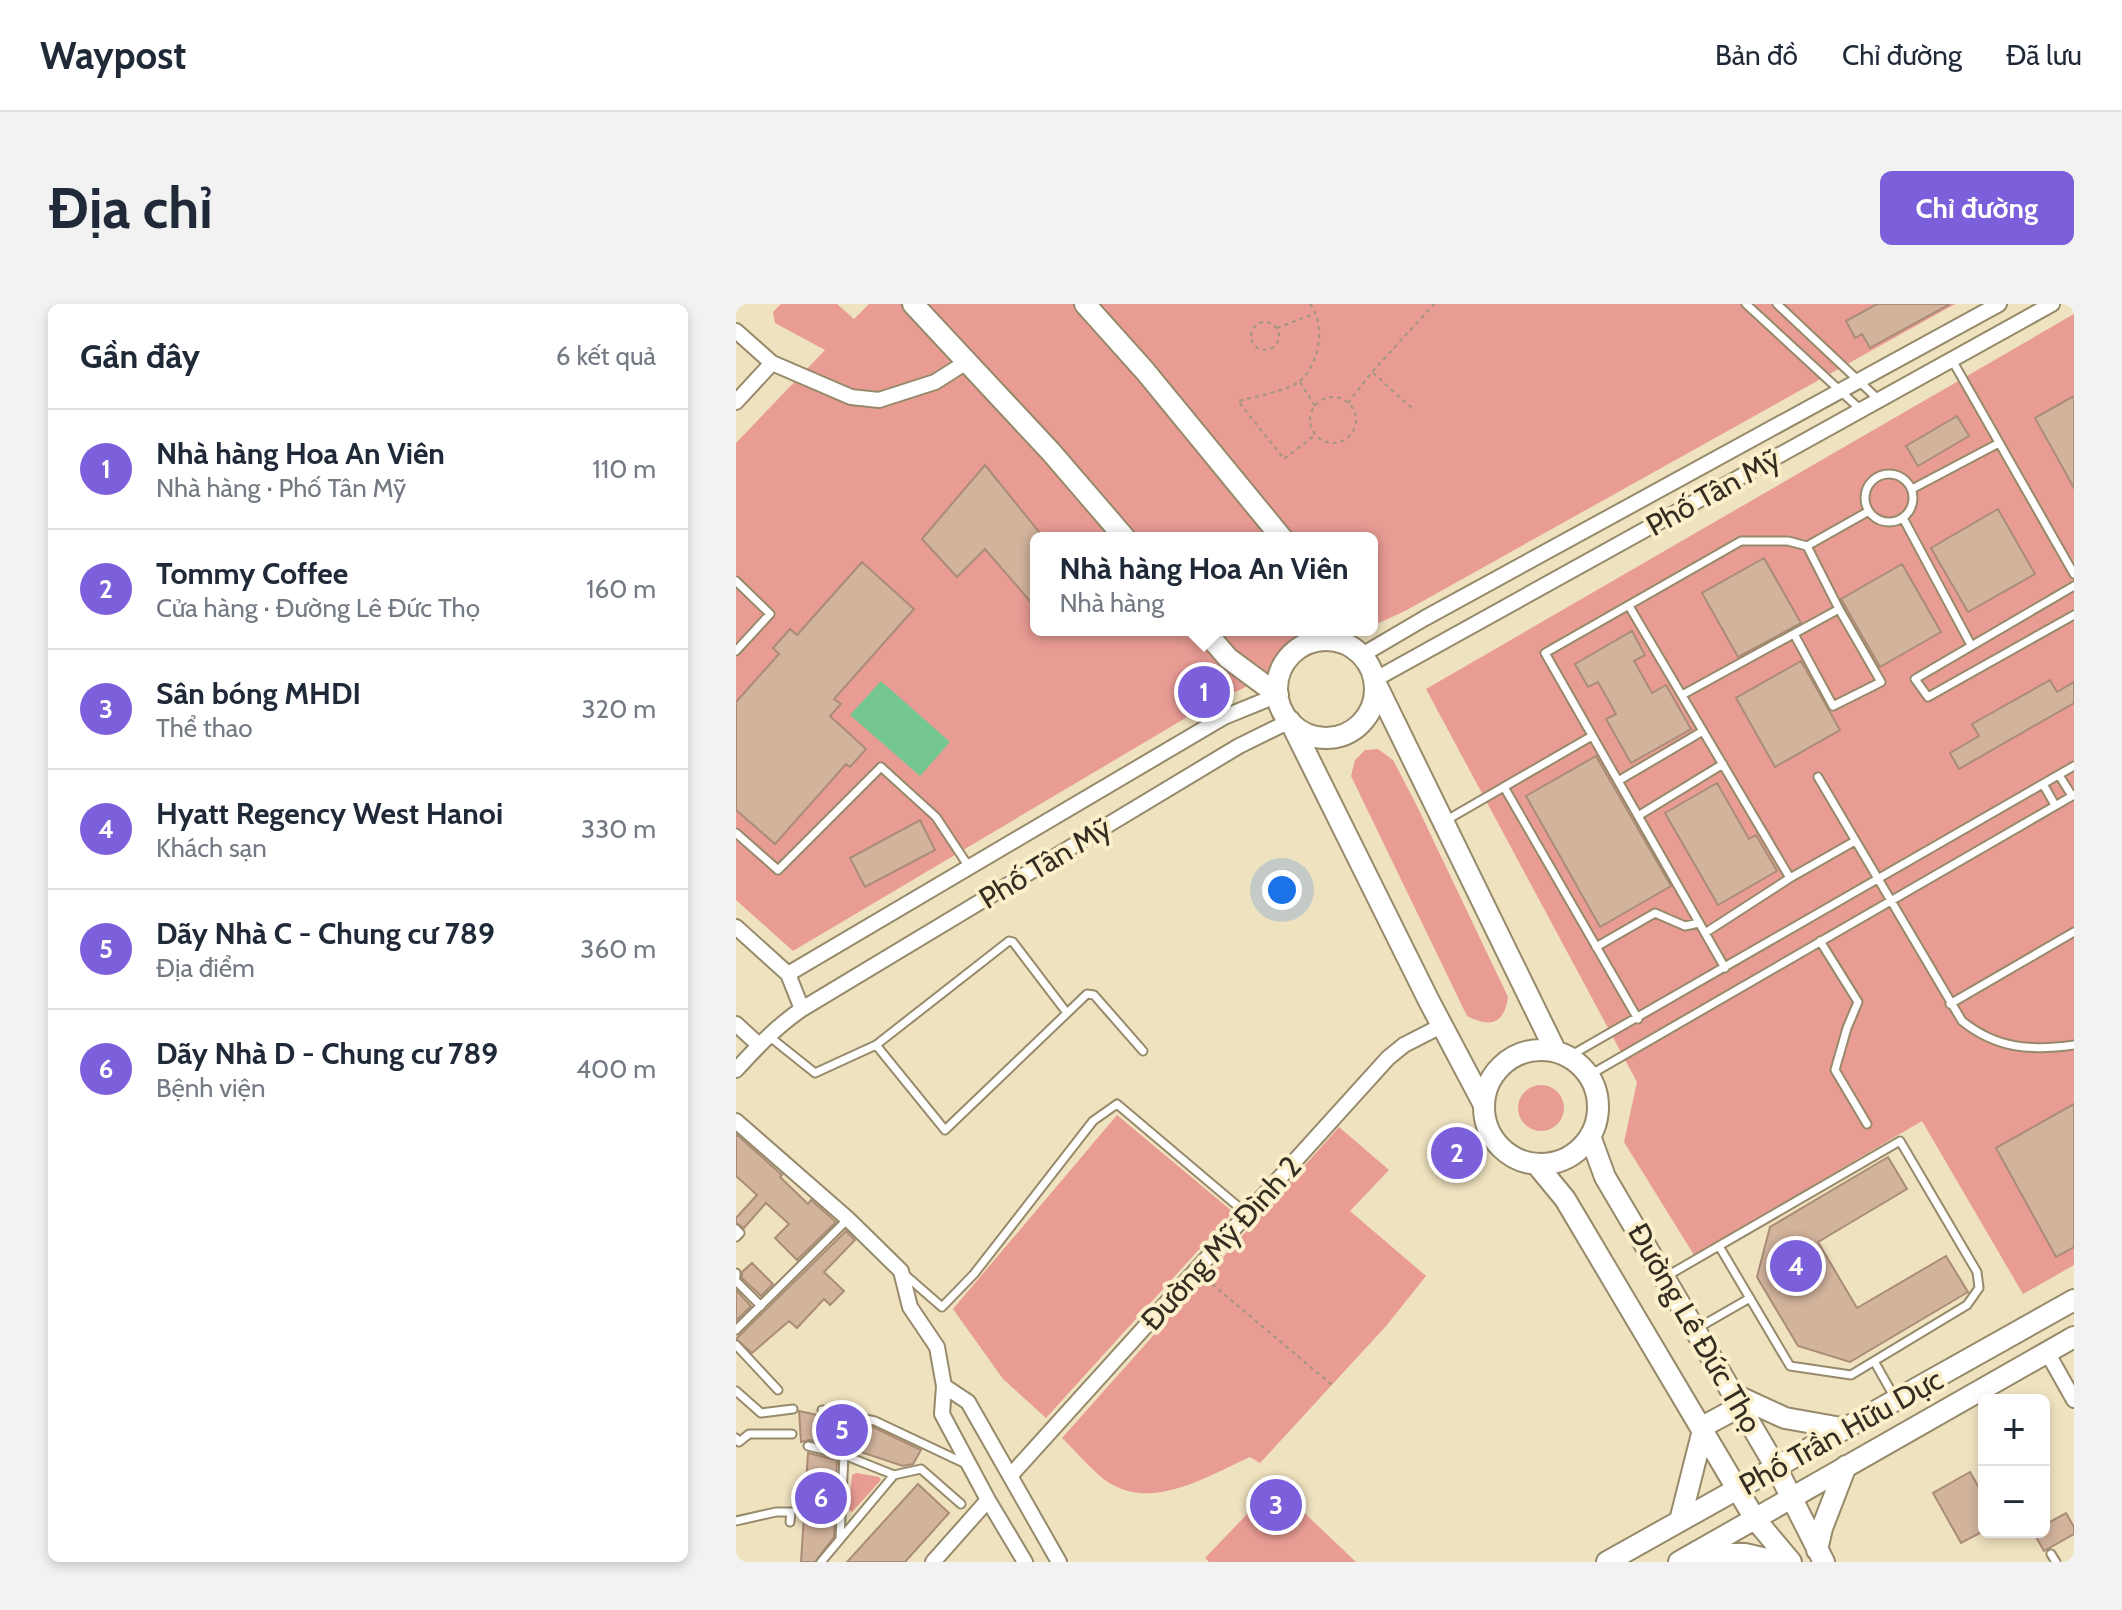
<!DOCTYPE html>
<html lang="vi">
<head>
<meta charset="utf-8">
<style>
	:root { --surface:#fff; --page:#f2f2f3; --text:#1f2937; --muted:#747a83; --line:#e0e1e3; --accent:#7c5fda }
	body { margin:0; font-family:Cabin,sans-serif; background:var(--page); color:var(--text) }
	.controls { position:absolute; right:24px; bottom:24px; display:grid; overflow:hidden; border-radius:12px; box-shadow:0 4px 12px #0003 }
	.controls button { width:72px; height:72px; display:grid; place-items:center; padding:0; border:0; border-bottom:2px solid var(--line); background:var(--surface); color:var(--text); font:40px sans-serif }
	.you { position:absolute; left:546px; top:586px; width:28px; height:28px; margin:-20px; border:6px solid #fff; border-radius:50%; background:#1a73e8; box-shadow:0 0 0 12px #1a73e833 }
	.badge { display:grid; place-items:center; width:52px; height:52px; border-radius:50%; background:var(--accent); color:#fff; font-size:26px; font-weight:700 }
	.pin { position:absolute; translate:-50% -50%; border:4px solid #fff; box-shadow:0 2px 8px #0006 }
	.popup { position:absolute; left:294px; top:228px; width:348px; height:104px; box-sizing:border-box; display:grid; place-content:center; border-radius:12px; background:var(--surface); filter:drop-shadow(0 2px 6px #0005); font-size:26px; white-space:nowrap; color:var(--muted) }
	.popup b { font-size:30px; color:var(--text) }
	.popup::after { content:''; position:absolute; left:50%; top:100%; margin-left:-16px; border:16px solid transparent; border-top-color:var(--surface) }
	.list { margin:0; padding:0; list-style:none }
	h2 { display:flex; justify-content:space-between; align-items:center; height:104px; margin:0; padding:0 32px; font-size:34px }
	h2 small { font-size:26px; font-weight:400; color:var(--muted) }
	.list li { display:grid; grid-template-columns:52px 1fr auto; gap:24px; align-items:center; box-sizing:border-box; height:120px; padding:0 32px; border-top:2px solid var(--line) }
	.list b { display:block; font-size:30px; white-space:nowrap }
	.list p { margin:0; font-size:26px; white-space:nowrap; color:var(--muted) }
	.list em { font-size:26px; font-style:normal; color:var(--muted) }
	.map { position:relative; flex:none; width:1338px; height:1258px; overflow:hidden; border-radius:12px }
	header { display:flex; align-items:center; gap:48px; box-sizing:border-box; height:112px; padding:0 40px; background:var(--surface); border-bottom:2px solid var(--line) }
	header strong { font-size:38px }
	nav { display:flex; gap:44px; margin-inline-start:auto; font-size:28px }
	.intro { display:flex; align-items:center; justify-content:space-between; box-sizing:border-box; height:192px; padding:0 48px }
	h1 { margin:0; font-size:56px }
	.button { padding:20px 36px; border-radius:12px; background:var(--accent); color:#fff; font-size:28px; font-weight:700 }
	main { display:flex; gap:48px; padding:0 48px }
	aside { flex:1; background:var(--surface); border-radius:12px; box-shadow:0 4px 12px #0003 }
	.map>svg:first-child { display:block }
</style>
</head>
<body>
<header>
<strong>Waypost</strong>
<nav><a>Bản đồ</a><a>Chỉ đường</a><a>Đã lưu</a></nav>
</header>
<div class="intro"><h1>Địa chỉ</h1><a class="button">Chỉ đường</a></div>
<main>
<aside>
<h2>Gần đây<small>6 kết quả</small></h2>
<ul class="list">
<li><span class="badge">1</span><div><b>Nhà hàng Hoa An Viên</b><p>Nhà hàng · Phố Tân Mỹ</p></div><em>110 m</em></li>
<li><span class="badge">2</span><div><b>Tommy Coffee</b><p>Cửa hàng · Đường Lê Đức Thọ</p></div><em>160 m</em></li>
<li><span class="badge">3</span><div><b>Sân bóng MHDI</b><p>Thể thao</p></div><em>320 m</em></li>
<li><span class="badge">4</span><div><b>Hyatt Regency West Hanoi</b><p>Khách sạn</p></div><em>330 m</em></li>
<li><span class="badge">5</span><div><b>Dãy Nhà C - Chung cư 789</b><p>Địa điểm</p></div><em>360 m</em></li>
<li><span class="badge">6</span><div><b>Dãy Nhà D - Chung cư 789</b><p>Bệnh viện</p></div><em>400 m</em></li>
</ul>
</aside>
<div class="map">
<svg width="1338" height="1258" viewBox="0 0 1338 1258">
	<rect width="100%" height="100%" fill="#efe2bf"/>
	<path fill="#e99c94" d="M45,0H101L118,15L133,0H1219L669,307L636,322V234H300V326H628L468,403L57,647L0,596V139L89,46L39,19L37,8Z
		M1338,10V961L1287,990L1186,817L958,951L888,838L901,778L690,385Z
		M642,445L657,456L680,500L772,693C768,720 755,724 731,712L615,472L619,456L629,446Z
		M782 804a23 23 0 1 1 46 0a23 23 0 1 1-46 0Z
		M381,811L497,908L310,1114L267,1075L217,1005Z
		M603,823L653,866L614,907L690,972L650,1022L524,1159L514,1153C473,1171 421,1205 377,1181C360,1172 340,1147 326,1134Z
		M120,1169L143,1173L145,1176L116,1208L113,1206L116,1171Z
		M539,1181L620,1258H473L469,1254Z"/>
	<path fill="#74c790" d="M145,377L214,438L184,472L114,411Z"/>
	<path fill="#d2b39c" stroke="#aa8c77" stroke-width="2" d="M1141,0H1214L1134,44L1126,30L1119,34L1110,17Z
		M1338,92V184L1299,114Z
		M1221,112L1233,132L1182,162L1170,142Z
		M249,161L308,234H300V304L249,245L221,273L186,235Z
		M1262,205L1299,270L1232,308L1195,244Z
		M1028,254L1065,319L1002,353L966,289Z
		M126,258L178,305L98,395L105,400L94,412L130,445L114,463L110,460L39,540L0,506V398L43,350L37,344L54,325L61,331Z
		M1166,260L1205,328L1144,363L1105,295Z
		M896,327L909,351L898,357L916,389L930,381L955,425L895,459L870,415L880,410L862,378L852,383L839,360Z
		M1065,357L1104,426L1039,463L1000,394Z
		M1314,376L1321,388L1338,378V399L1223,465L1214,449L1243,432L1236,420Z
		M860,452L935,582L864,623L790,492Z
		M981,479L1013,535L1020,531L1041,567L982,601L929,509Z
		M184,516L199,546L129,583L114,554Z
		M1338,800V943L1320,953L1260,844Z
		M0,830L46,871L44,873L72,900L75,896L100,918L61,956L39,934L53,920L30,899L8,924L0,919V914L21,891L0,872Z
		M1152,853L1171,885L1082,938L1121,1004L1210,952L1232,988L1114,1058L1062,1042L1021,973L1034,923Z
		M110,927L119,936L88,968L108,987L94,1001L88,995L61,1024L53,1017L16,1049L0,1035Z
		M16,959L37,980L25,992L6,974V968Z
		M0,986L15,1002L0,1017Z
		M63,1107L137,1123L185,1146L177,1160L167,1162L104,1141L73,1136L65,1138Z
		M72,1149L101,1156L98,1233L79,1258H65Z
		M1234,1168L1248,1192V1227L1225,1239L1197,1189Z
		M182,1180L213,1209L169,1258H111Z
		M1330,1209L1338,1223V1230L1308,1247L1297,1228H1308V1221Z"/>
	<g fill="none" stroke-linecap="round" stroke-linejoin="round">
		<defs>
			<path id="lane" d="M1010,0L1125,106
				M1041,0L1143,96
				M1216,56L1338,270
				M1129 194a24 24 0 1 1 48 0a24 24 0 1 1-48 0Z
				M1176,185L1263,139
				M1167,214L1235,341
				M1071,242L1103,305
				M0,277L34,310L0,347
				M1338,282L1179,375L1192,393L1338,311
				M893,302L1054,574L969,629
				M946,391L1103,305L1145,378L1097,402L1058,330
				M1323,471L1336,492
				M1082,473L1226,717C1261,745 1295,747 1338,741
				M882,477L967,427
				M1307,480L1319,501
				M768,483L902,715
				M902,512L987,460
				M709,517L856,432
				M0,529L42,566L145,463L200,513L233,563
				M1054,574L1119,537
				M1084,637L1122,698L1111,724L1099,766L1131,820
				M860,643L919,609L949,622L963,619
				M989,664L809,349L1005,237H1052L1071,242L1133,207
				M1214,700L1338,628
				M34,733L79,769L140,741L209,826L351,690L358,691L407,747
				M140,741L273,637L277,638L331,709
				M832,753L1338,462
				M852,772L1338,491
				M0,925L4,929L0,933
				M0,969V972
				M167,969L206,1003L238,970L357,817L381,800L511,910
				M931,972L1164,837L1241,968L1243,984L1231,1001L1115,1071L1054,1062L983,942
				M0,977L25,1002
				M960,1025L1014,994
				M0,1026L112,915
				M0,1041L42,1086
				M1138,1057L1160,1096
				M0,1087L25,1109L57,1105
				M86,1106L139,1117L230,1160
				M0,1134L3,1138L13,1130H56
				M72,1142L108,1151
				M0,1217L40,1208H55L54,1218
				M104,1234L108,1151L158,1171
				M1315,1250L1320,1258
				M85,1258L158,1171L185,1165L225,1200"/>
			<path id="street" d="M0,27L36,59L115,93L143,96L199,78L232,57
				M0,98L36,59
				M626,351L689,314L1263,0
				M638,376L1316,0
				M0,623L52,670L66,705
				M52,670L488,413L542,391
				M0,720L23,741
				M0,766C21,743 41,722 66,705L503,442L554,417
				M0,817L112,915L165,967L174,1003L201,1043L208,1082
				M1311,1048L1338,1096
				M275,1171L652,754L668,741L705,722
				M197,1258L252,1196
				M289,1258L252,1196L206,1110L208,1082L232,1098L323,1258"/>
			<path id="secondary" d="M177,0L315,148L389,234
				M349,0L409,67L546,234
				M468,326L492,354L542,391
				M541 385a49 49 0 1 1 98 0a49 49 0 1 1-98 0Z
				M638,376L820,748
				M554,417L693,697L747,799
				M748 803a57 57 0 1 1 114 0a57 57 0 1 1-114 0Z
				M854,832L869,873L1041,1165L1088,1258
				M801,861L829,895L1019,1215L1055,1258
				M999,1091L1049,1114L1111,1125
				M966,1123L1005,1102
				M944,1217L967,1126
				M1081,1246L1086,1224L1110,1162
				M962,1248L1009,1250L1044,1258
				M871,1258L1338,996
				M943,1258L1338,1033"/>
		</defs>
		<use href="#lane" stroke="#968a6a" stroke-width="11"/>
		<use href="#street" stroke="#968a6a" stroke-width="18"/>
		<use href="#secondary" stroke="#968a6a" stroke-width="24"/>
		<path stroke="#a1977d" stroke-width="2" stroke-dasharray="4 4" stroke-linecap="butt" d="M574,0C590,21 584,59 564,77C551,87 518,93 502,97L548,155L579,131
			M515 32a14 14 0 1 1 28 0a14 14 0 1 1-28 0Z
			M541,24L580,9
			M637,69L677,105
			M564,78L579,102
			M574 116a23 23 0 1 1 46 0a23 23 0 1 1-46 0Z
			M612,99L636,68L698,0
			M470,975L596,1081"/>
		<use href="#lane" stroke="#fff" stroke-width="7"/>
		<use href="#street" stroke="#fff" stroke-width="14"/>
		<use href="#secondary" stroke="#fff" stroke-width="20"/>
	</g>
	<g text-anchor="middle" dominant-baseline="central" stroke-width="8" stroke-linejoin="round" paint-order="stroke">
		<g font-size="30" fill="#332e21" stroke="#fcefcc">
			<text transform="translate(977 188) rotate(-29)">Phố Tân Mỹ</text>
			<text transform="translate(309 559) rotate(-31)">Phố Tân Mỹ</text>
			<text transform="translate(485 939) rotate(-48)">Đường Mỹ Đình 2</text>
			<text transform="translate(959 1024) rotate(60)">Đường Lê Đức Thọ</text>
			<text transform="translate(1105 1128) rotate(-29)">Phố Trần Hữu Dực</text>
		</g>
	</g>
</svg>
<div class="controls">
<button>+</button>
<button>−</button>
</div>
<div class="you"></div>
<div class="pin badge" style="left:468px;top:388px">1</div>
<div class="popup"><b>Nhà hàng Hoa An Viên</b>Nhà hàng</div>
<div class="pin badge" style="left:721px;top:849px">2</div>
<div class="pin badge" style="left:540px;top:1201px">3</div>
<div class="pin badge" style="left:1060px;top:962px">4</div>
<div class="pin badge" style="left:106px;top:1126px">5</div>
<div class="pin badge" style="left:85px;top:1194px">6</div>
</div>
</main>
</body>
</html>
